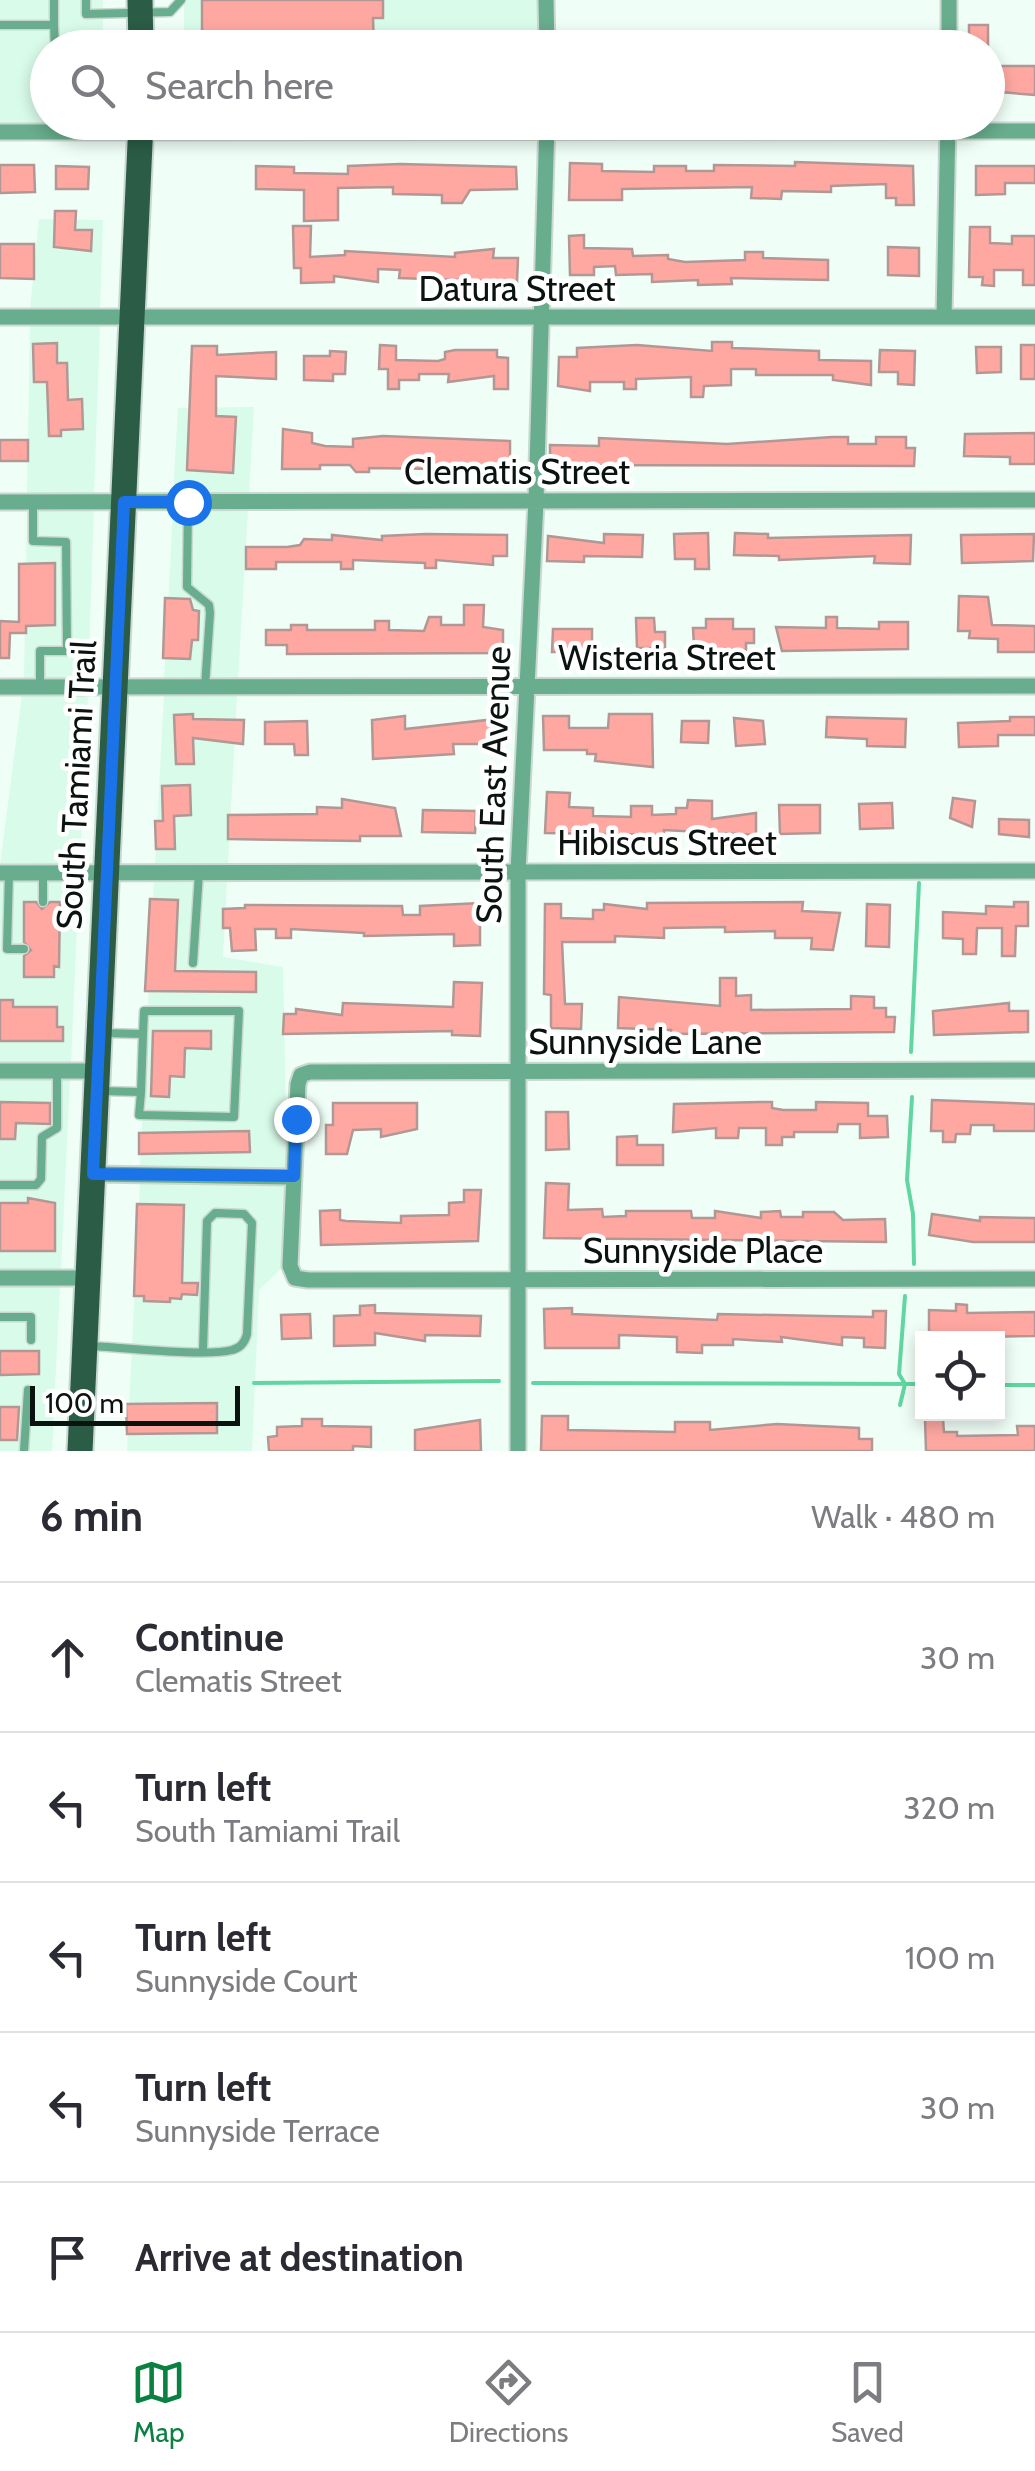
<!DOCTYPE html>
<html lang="en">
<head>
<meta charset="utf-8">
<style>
	:root { --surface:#fff; --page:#f7f7f7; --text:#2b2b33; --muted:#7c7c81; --line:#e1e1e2; --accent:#0b8043 }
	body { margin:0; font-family:Cabin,sans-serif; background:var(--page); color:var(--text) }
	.controls { position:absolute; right:30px; bottom:30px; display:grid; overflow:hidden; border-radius:0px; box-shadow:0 5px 15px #0003 }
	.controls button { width:90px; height:90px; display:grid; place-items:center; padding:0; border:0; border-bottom:2px solid var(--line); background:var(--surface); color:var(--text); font:50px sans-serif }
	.scale { position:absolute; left:30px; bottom:25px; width:210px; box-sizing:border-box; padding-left:10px; border:5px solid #0a130f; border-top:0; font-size:28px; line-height:35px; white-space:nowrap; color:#0a130f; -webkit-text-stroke:8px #fff; paint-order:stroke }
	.stop { position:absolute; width:30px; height:30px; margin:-22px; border:8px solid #1a73e8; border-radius:50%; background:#fff }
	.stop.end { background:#1a73e8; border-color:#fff; box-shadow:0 2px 10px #0008 }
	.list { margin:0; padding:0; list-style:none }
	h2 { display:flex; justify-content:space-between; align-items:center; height:130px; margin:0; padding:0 40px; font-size:42px }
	h2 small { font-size:32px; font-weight:400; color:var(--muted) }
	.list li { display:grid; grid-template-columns:65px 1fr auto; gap:30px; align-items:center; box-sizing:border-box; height:150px; padding:0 40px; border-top:2px solid var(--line) }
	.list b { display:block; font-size:38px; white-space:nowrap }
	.list p { margin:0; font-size:32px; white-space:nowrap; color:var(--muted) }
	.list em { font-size:32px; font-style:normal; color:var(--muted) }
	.icon { flex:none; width:55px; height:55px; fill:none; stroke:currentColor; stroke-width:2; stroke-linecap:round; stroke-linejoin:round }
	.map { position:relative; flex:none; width:1035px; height:1451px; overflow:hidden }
	.search { position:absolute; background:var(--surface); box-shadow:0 5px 15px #0003; left:30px; right:30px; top:30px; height:110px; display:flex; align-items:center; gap:25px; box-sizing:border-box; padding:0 35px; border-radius:55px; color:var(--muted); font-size:38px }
	.sheet { height:880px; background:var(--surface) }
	nav { display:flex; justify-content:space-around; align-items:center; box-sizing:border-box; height:140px; border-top:2px solid var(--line); background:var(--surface); font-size:28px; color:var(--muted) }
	nav a { display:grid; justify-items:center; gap:5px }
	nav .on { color:var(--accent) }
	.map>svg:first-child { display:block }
</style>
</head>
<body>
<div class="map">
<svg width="1035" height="1451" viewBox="0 0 1035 1451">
	<rect width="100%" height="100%" fill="#effef6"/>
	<path fill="#d9fbe9" d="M0,0H103V47L48,48V122L103,124L0,123Z
		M184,0H539V47H184Z
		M39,219L103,220L100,309H30Z
		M30,326H100L94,494H27Z
		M254,407L249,494H173L178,408Z
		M27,510H94L88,679H24Z
		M173,510H248L238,679H164Z
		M22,695H88L80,865H0Z
		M164,695H237L228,864L155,865Z
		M0,881H79L71,1063H0Z
		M154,881H227L223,957L283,967L287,1168L140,1166Z
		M0,1079H70L61,1270H0Z
		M140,1183L286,1185L283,1267L259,1290L252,1451H127Z
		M0,1286H60L52,1451H0Z"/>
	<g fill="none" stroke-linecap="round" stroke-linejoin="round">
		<path stroke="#61d6a3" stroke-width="4" d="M911,1052L919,883
			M912,1097L907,1180L913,1214L914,1264
			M254,1383L499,1381
			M533,1383L922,1384
			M998,1385H1035
			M900,1405L905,1384L899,1374L905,1296"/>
	</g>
	<path fill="#ffa8a2" stroke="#b29794" stroke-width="2.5" d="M202,0H383V18H373L374,48H202Z
		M969,25H988V45L969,44Z
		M988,66H1035V95L988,91Z
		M795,162L913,166L914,205H896V198H886V184L831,186V192L782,191L781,199L751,198L752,187L622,189V200H569L570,163L602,164V171L654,172V166H686V171H714V165L795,166Z
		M400,164L516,167L517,189L470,190L462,203H442V195L393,194V187L338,188V220L304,221V190L256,189V166L294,167V173L348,174V166Z
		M0,165H34L35,192L0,193Z
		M56,166L89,167L88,189H56Z
		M976,166H1035V183H1005V194L976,195Z
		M55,211H76L75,230H92L91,251L54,247Z
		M293,226H311L310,257L345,255V251L455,257V253L494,249L493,258H518L517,282L399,278L400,270L378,269V282L334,276V282L301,283V268H294Z
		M970,227H990V243L1012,244V236H1035V285H1023V270H994V286L982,285L983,277H969Z
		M584,235V248L632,249L633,256L668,255V259L685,262L745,260V252H763V258L828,260V280L731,278L732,284L698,285V280L652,282V274L616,275L615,266L594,267V275H570L569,236Z
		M0,244H34V279L0,278Z
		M888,247L919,248V276L888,275Z
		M712,342H732V348L819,351V360L871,361V385L833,380V375H756V369H731V385L704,386L703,397H691V377L636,379V389H624V382H590V391L558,386L559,357H577V348L637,345L712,351Z
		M57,343V363H67L68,400L82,399L83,429L61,430V436H49L47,382H34L33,344Z
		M380,345L396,346V360L438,361L445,359V352L455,350H497V357L508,358V389H494V376L448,382L449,374H419V380H399V389H388V369H379Z
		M1021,345H1035V379H1021Z
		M192,346H217V355L276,352V379L216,376V416L236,417L233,473L187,470Z
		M976,347H1001V372L977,373Z
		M880,350L915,351L914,385L898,384V372H879Z
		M330,351L346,352L345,374H333V381L304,380V356H330Z
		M283,429L312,433V443L325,446L353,447V439L383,436L510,441V470L369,468V472H356L350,465H320V469H282Z
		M1035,433V464H1010V457L964,456L965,434Z
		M832,437H848V444H876V437H906V448H915L914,466L550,465V445L599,446V438L727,444Z
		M0,440H28V461H0Z
		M708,533L709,569H695V559H675L674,534Z
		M735,533L768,534V538L911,535L910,564L874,563L875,556L779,560V556L734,555Z
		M426,534L507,535V556H493V565L436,560V568H425V563L353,560V569H341V562H276V569H246V547H287L300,545L304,539L332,540V535L382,540V536Z
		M604,534L643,535L642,557L584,556V562L547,561L548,536L604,543Z
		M1034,534L1033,561L962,563L961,535Z
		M55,563V625L26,626V633H10L9,658H0V621L19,622V564Z
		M959,596L988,597L992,625L1035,626V652H998V639L969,638L970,631H958Z
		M165,598L190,599L193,610L199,611L198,640H192L190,659L163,658Z
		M464,605H484L483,627L503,630V653L287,654V645H266V630H291V625H307V630H375V621H389V630L424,631L429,617H441V625H464Z
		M826,617H837V628L879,629V622H908V649L782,651L776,627L826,628Z
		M636,618H654L655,632H665V648H637Z
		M706,619H733V629H754V643H746V650L694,647L693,628H706Z
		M553,629H592V652H552Z
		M193,714V719L244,720L243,744L193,738L194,764H176L174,715Z
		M609,714H652L653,767L595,761L596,754H587V750H544L543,716H569V728H608Z
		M405,716V729L496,719V744H453L454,754L373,759L372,720Z
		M827,717L906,719L905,747L867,746V739L826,737Z
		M1010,717H1035V735H998V746L959,747L958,723L1010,721Z
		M734,718L763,721L765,744L736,746Z
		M307,721L308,755H295L294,744H265V722Z
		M682,721H709L708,743L681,742Z
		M190,785L191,815L174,816L175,849H156L155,821H163L162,786Z
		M547,792L570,793L569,807L593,808V816L631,817V806H652V815L676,814V808H687L688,800L712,801V819L756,813V835L664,830V835L545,833Z
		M953,798L975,801L972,827L950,818Z
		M342,799L395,808L401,836H360V841L228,839V815L317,814V807L342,808Z
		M892,803L893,828L860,829L859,804Z
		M779,805H820V833L780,834Z
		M423,810L476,811L475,833L422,832Z
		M999,819L1029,820V837L999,834Z
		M150,899L178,900L175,971L256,972V992L145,991Z
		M24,902H36L42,909L50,902H60L59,967L54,966V977H24V956L31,950L24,942Z
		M803,902L802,911L840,913L833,950L811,949L812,938H775V931L725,932V927L664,928V938L615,936V942H562L565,1004H582L581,1029L551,1028V995L544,994L545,904H561V918L593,919V910H604V904L647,909V903Z
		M1014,902H1028V926H1016L1015,956H1002V928H977L976,954H963V939L943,938V912L986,914V906L1014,907Z
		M480,903V945L454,946V934L364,936V933L291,929V938H276V929H255L256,950L232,951L230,928H223V909L245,908V905L398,906H402L403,915H420V906Z
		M867,904L890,905L889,947L866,946Z
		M720,978H736V996L751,995V1010L851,1009V996L874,997V1008H886V1017H895L894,1032L671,1034V1030L618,1028L619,997L720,1006Z
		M454,982L482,983L480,1036L452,1035V1031L283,1034L284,1014H296V1009L342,1015L343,1003L453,1007Z
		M0,1000H13V1007H57V1027H63V1041H0Z
		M1009,1003V1011H1028V1032L934,1035L933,1011Z
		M153,1031H211V1049L185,1048L184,1077L170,1076L169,1097L151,1096Z
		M932,1100L1035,1104V1131H994V1125H971L970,1134H956L955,1142H943V1131H931Z
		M0,1102L50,1103V1124L16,1123L15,1139H0Z
		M760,1102H772V1108L783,1110H816V1102L868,1103V1116H887L888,1137L860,1138V1124H838L837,1132H794V1137H782V1145H766V1128H739L738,1138H716V1128L673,1132L674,1104Z
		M333,1103H417V1129L381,1137V1129L353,1130L347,1154H326V1125H333Z
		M546,1112H568L569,1149L546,1150Z
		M249,1131L250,1152L139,1154V1133Z
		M637,1136V1145H663V1165H617V1137Z
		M546,1183L569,1184L568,1210L602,1209L603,1217L626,1216V1211H691L692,1218H715V1211L761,1218V1212L780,1211L781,1217H803V1212H834L843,1220L885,1219L886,1242L544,1238Z
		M464,1190H481L478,1241L321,1245L320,1211L340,1210V1220L346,1221L401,1223V1216L449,1215V1203L464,1202Z
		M28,1198L55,1203V1251H0V1203H28Z
		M137,1204L184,1205L182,1283H198L197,1295L182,1294L181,1299L170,1298V1302L144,1301V1296H134Z
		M932,1214L980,1221V1217L1035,1218V1242H973L929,1235Z
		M956,1304L967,1305V1313L1035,1312V1336L929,1338V1310L956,1311Z
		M375,1305V1313L481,1316L480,1336L425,1335V1341L375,1333V1345L334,1346V1316L360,1315V1306Z
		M572,1308V1314L717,1320L718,1314L873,1317V1311H886L885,1348L864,1347V1338L842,1337V1345L781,1337L782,1342L733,1339V1345H702V1353L677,1352V1337L619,1335V1348H545L544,1309Z
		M310,1314L311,1338L282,1339L281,1315Z
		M0,1351H39V1374L0,1375Z
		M217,1403V1433L127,1434L126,1404Z
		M0,1407H19L17,1440H0Z
		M542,1416H568V1430L675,1432V1422H710V1430L777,1424L859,1428V1439H872V1451H541Z
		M302,1419H322V1426L371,1427V1447L353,1446V1451H269L268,1437L277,1436V1427L302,1426Z
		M925,1419H943L944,1432H957V1436L1018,1435L1017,1426H1035V1451H926Z
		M480,1420L481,1451H415V1430Z"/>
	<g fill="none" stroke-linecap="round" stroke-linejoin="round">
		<defs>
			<path id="service" d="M54,0V25
				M86,0V14L170,12L181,0
				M0,25H54L55,48
				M33,502V541L66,542L67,651H40V687
				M188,502L187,587L209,605L210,613L205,687
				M9,873L7,949H24
				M43,902V873
				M193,963L199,873
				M101,1091L141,1092L139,1115L234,1117L239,1011H144L143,1034L103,1033
				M141,1092L143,1034
				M0,1185H36L41,1179L42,1137L57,1128V1071
				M0,1317H31V1340
				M89,1346C121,1347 205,1357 232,1350C241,1348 245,1342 247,1334L252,1223L244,1214L215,1213L207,1221L203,1350
				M24,1451L28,1390"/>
			<path id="minor" d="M546,0L547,48
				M949,0V48
				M0,132L1035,131
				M0,317H1035
				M944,317L948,122
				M0,502L1035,500
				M0,687L1035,686
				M0,873L1035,871
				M1035,1070L310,1072L301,1075L298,1084L290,1266L295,1278L308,1280L1035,1279
				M0,1071H98
				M93,1174L293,1177
				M0,1278H88
				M518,1451V872L536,501L547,122"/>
			<path id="primary" d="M140,0L141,48
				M80,1451L141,122"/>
		</defs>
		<use href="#service" stroke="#cad8d1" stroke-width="11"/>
		<use href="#minor" stroke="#cad8d1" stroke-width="19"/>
		<use href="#primary" stroke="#cad8d1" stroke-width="29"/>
		<use href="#service" stroke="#68ad8d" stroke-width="8"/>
		<use href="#minor" stroke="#68ad8d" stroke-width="15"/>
		<use href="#primary" stroke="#2b5c46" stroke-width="25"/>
	</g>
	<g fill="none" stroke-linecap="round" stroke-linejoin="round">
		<path stroke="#1a73e8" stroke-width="12" d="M188,502H124L93,1174L294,1176L296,1119"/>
	</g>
	<g text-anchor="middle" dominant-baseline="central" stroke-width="9" stroke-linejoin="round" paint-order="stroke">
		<g font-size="35" fill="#0a130f" stroke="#fff">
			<text x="517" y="288">Datura Street</text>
			<text x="517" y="471">Clematis Street</text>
			<text x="667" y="657">Wisteria Street</text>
			<text transform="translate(76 785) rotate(-87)">South Tamiami Trail</text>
			<text transform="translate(493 785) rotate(-88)">South East Avenue</text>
			<text x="667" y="842">Hibiscus Street</text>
			<text x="645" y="1041">Sunnyside Lane</text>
			<text x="703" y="1250">Sunnyside Place</text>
		</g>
	</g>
</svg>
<div class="controls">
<button><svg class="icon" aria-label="locate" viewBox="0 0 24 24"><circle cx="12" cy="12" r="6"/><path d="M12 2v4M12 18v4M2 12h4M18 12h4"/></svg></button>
</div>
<div class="scale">100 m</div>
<div class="stop" style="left:188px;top:502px"></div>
<div class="stop end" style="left:296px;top:1119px"></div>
<div class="search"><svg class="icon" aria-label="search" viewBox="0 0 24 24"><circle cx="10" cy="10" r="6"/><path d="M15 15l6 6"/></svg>Search here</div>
</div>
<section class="sheet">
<h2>6 min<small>Walk · 480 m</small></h2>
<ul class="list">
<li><svg class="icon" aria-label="ahead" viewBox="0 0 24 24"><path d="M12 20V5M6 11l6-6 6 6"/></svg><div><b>Continue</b><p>Clematis Street</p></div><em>30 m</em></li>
<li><svg class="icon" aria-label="left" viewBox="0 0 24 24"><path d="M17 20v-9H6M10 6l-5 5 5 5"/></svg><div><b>Turn left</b><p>South Tamiami Trail</p></div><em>320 m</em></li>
<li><svg class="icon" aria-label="left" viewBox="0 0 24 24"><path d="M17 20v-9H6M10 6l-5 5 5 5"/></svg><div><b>Turn left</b><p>Sunnyside Court</p></div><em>100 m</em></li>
<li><svg class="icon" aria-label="left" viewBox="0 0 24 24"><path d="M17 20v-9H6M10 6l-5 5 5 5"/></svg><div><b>Turn left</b><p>Sunnyside Terrace</p></div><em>30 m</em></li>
<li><svg class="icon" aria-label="arrive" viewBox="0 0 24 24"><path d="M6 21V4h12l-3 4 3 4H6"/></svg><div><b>Arrive at destination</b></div></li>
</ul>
</section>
<nav>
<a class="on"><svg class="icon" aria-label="map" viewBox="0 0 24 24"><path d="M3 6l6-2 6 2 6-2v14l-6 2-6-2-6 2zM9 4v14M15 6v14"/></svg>Map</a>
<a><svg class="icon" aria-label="directions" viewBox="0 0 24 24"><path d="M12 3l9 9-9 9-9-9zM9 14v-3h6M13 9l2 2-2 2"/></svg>Directions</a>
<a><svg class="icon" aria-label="saved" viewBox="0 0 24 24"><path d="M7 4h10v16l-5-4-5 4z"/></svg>Saved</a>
</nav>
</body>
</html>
